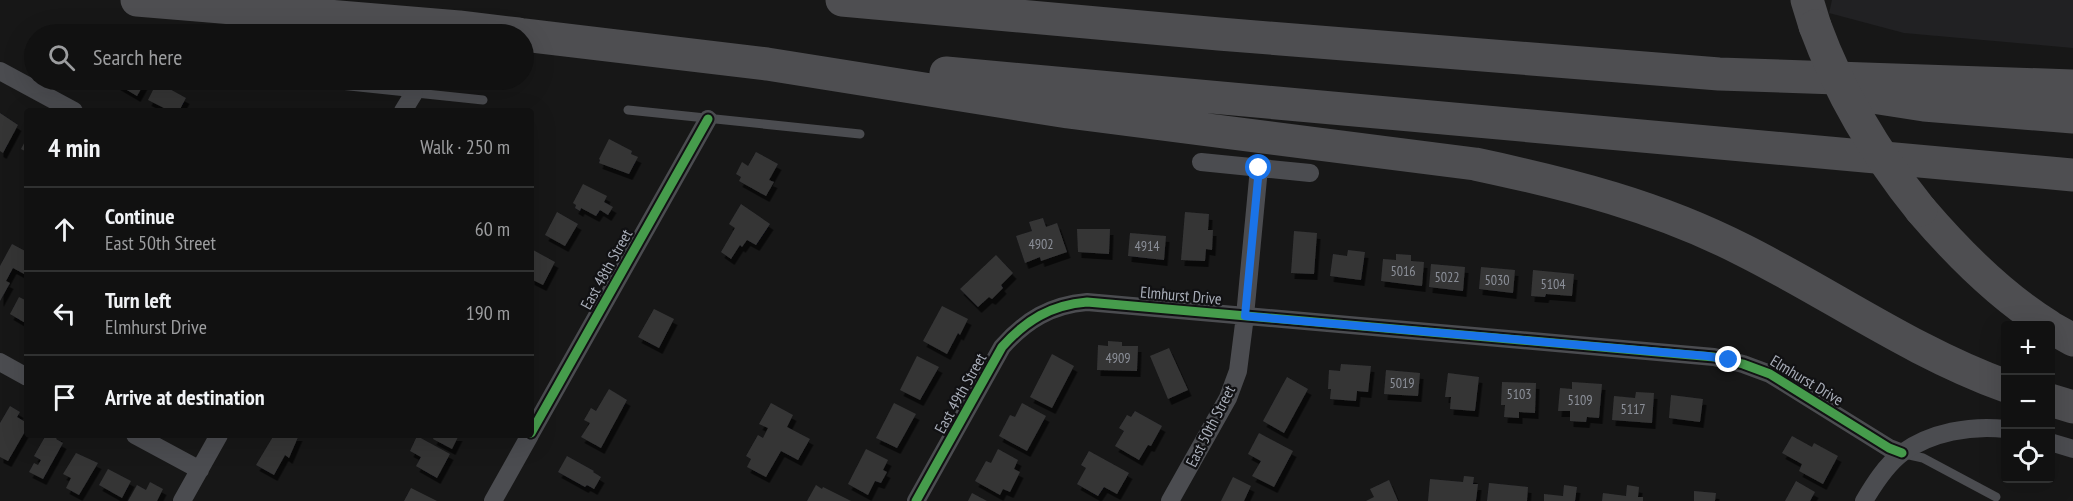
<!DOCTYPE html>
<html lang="en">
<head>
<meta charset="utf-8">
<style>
	:root { --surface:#111; --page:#1e1f1f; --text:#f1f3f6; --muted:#9c9d9f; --line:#303131 }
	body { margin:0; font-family:"PT Sans Narrow",sans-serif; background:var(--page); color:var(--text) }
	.controls { position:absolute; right:18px; bottom:18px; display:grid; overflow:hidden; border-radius:6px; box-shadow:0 6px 24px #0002 }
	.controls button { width:54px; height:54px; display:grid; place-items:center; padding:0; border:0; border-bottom:2px solid var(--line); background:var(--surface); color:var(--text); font:30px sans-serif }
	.stop { position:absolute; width:18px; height:18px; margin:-14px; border:4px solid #1a73e8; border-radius:50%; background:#fff }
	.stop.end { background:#1a73e8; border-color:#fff; box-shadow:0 2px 6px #0008 }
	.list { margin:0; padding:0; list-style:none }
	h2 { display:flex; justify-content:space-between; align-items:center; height:78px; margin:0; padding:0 24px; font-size:26px }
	h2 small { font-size:20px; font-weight:400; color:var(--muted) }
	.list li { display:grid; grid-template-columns:39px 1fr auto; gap:18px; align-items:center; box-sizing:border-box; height:84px; padding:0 24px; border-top:2px solid var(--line) }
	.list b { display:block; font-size:22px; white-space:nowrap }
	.list p { margin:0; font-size:20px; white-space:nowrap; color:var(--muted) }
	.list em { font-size:20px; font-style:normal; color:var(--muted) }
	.icon { flex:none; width:33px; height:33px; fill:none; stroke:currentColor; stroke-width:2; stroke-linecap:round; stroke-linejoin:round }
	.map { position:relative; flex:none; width:2073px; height:501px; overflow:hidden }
	.search { position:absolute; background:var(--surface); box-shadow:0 6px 24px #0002; left:24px; top:24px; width:510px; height:66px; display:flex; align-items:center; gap:15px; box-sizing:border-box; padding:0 21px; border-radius:33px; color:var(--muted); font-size:22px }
	.panel { position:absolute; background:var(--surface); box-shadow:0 6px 24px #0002; left:24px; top:108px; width:510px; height:330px; border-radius:6px }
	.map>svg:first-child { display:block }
</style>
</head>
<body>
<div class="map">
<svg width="2073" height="501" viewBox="0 0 2073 501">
	<defs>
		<filter id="shadow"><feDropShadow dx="3.5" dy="6" stdDeviation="0" flood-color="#0009"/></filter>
	</defs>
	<rect width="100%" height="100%" fill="#171717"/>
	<path fill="#212123" d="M1832,0H2073V48L1904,33L1829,13Z"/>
	<path fill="#353536" filter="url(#shadow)" d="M110,80H146L137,96Z
		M157,82L186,98L179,111H164V108L148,100Z
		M0,113L18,125L3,153L0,151Z
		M27,138V152L21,149Z
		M609,139L632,151L631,154L638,157L629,174L599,163L600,160L599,159Z
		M756,152L778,164L769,180L774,182L766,196L739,181L741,177L736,174L742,162L748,166Z
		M583,184L607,196L604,202L613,207L608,215L600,210L596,216L581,208L580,211L575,208L576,205L573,203Z
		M741,204L770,224L756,245L747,240L742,247L740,245L731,259L721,252L735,228L729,224Z
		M557,212L578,224L565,246L545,235Z
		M1185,212L1209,214L1208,230H1213L1212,250L1206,249L1205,261L1181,260Z
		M1043,218L1046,227L1057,223L1067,252L1041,261L1040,257L1025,263L1016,236L1032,231L1029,222Z
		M1077,229H1110L1109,254L1078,252Z
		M1294,231L1317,233L1314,274L1291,273Z
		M1130,233L1166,236L1164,260L1128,256Z
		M12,244L27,252V273L26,275L13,268L6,281L10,283L0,301V266Z
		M533,250L555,262L543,285L531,279V254Z
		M1348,250L1365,252L1361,280L1330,276L1333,254L1347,256Z
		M1396,254L1411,255V261L1424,262L1422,286L1381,281L1383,259L1396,260Z
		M996,255L1013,273L1001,285L1003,288L992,299L989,297L978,307L960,289Z
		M1431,264L1465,267L1463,291L1429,287Z
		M1481,267L1515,270L1513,293L1479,289Z
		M1533,270L1574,274L1572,296L1546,294L1545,297L1531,296Z
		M19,297L27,301V324L10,314Z
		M942,306L968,319L960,335L958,333L947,354L923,341Z
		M654,309L674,319L659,348L638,337Z
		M1108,341L1122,342V346H1138L1137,371L1097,370L1098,345L1108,346Z
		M1169,348L1188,390L1168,399L1150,356Z
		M1052,354L1074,366L1052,408L1030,397Z
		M917,356L939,367L920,400L900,390Z
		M1341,364L1371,366L1368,392L1357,391L1356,401L1330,399L1331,389H1328L1329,370L1340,371Z
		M1386,370L1420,373L1418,396L1384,394Z
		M1448,373L1479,377L1475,411L1450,409L1451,397H1445Z
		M1287,377L1308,389L1284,433L1263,421Z
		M1502,382L1536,383L1535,413L1519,412V418L1504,417L1505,405H1501Z
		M1572,382L1602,384L1599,418L1587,417L1586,422L1570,421V411H1558L1560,388L1572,389Z
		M609,389L627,400L601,448L581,437L590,423L584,420L591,408L596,411Z
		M1636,392L1654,393L1652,423L1612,420L1614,396L1635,398Z
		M1671,395L1703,399L1700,422L1669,418Z
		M771,403L793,415L787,427L810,439L798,460L781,451L766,477L747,467L751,459L746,456L758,435L763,438L768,428L759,424Z
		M894,403L916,414L897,448L876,438Z
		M1022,403L1046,416L1027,451L999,436L1010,415L1015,417Z
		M10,406L20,412L17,417L27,423V428L8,461L0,457V423Z
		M1135,411L1162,426L1151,446L1148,445L1139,460L1115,446L1124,431L1119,428L1127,415L1131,417Z
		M1259,433L1293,451L1274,487L1252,476L1261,461L1248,454Z
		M46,435H59L56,439L63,443L43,479L29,472L34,463L38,465L41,460L34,456Z
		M274,435L280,438L282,435H299L289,458L285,455L274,475L256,465Z
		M435,435H459L452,449L433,439Z
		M417,436L450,454L437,478L416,466L421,457L410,451Z
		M1792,436L1812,447L1814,443L1838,456L1823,484L1799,471L1802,464L1782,453Z
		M866,449L888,460L883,470L887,472L881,483L875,481L868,495L848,484Z
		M998,449L1018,460L1014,469L1020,472L1010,492L1003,489L1000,495L975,481L986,461L991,463Z
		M1089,451L1129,473L1117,494L1104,487L1098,496L1077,484L1086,468L1081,465Z
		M76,453L98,463L79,495L66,488L71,478L63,474Z
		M567,456L594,471L593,472L601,477L594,489L587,485L585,487L558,472Z
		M108,469L131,481L122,498L99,485Z
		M1464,476L1474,477L1473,484H1478L1476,501H1428L1430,479L1463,482Z
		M1233,477L1251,486L1244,501H1221Z
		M1389,480L1398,501H1366L1374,497L1370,489Z
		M1796,481L1815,492L1810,501H1785Z
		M150,482L163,489L157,501H128L137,485L146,490Z
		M1489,483L1528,487L1527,501H1487Z
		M816,485L822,489L823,487L851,501H807Z
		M1564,485L1577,487L1575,501H1544V494L1563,496Z
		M1627,485L1639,487L1638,497H1643V501H1602L1603,493L1626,496Z
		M411,488L437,501H404Z
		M1694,491L1716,493L1715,501H1694Z
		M972,493L987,501H968Z"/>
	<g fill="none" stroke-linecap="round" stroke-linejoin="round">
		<path stroke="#4b4c50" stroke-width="9" d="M340,85L483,100
			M628,110L860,134
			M1905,454L1923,458L1996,497"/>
		<path stroke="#4b4c50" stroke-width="18" d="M0,71L74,111
			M403,111L414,93
			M1201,162L1310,173
			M0,362L27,377
			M531,433L708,119
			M135,435L200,470
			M2050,442L2073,449
			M182,501L219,435
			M493,501L530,435
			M916,501L1002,347C1026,320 1051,305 1087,302L1714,357L1743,364L1770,374L1889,448L1902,453
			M1170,501L1228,398L1238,371L1245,316L1259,168
			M1864,501C1874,484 1886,465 1902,453C1931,432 1971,425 2006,429"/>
		<path stroke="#4e4e51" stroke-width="33" d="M137,0L459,27L518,34
			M842,0L1219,34L1719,74L2073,86
			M1807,0L1815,26
			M524,35L767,64L1068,112L1475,164C1569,184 1657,206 1743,250C1831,294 1912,352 2006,386
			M946,73L2073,175
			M1866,96L1924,105L2073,117
			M1921,210C1957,252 2000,296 2049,326
			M2050,327L2073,340
			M2050,400L2073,407"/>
		<path stroke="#4e4e51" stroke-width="33" d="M1815,26C1840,94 1875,153 1921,210"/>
		<defs>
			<path id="cycleway" d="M531,433L708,119
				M916,501L1002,347C1026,320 1051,305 1087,302L1714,357L1743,364L1770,374L1889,448L1902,453"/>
		</defs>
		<use href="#cycleway" stroke="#111113" stroke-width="13"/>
		<use href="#cycleway" stroke="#469c4c" stroke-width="9"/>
	</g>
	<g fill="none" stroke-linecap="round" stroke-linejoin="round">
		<path stroke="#1a73e8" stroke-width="8" d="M1259,168L1245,316L1707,356L1729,360"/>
	</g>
	<g text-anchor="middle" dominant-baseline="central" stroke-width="4.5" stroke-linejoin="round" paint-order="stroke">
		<g font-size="14" fill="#8b8f98">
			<text x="1041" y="244">4902</text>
			<text x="1147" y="246">4914</text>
			<text x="1403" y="271">5016</text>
			<text x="1447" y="277">5022</text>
			<text x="1497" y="280">5030</text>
			<text x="1553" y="284">5104</text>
			<text x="1118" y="358">4909</text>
			<text x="1402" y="383">5019</text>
			<text x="1519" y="394">5103</text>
			<text x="1580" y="400">5109</text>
			<text x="1633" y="409">5117</text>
		</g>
		<g font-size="16" fill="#a8adb8" stroke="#111113">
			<text transform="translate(606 269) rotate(-61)">East 48th Street</text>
			<text transform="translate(1181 295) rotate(5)">Elmhurst Drive</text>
			<text transform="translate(1807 380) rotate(31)">Elmhurst Drive</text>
			<text transform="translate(960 393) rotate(-61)">East 49th Street</text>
			<text transform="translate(1210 426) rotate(-63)">East 50th Street</text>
		</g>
	</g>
</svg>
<div class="controls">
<button>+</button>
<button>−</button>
<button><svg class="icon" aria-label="locate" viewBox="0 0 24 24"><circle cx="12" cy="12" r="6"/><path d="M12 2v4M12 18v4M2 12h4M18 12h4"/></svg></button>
</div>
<div class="stop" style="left:1259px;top:168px"></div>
<div class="stop end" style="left:1729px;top:360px"></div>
<div class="search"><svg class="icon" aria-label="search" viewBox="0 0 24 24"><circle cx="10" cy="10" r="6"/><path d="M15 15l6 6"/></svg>Search here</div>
<section class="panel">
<h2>4 min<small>Walk · 250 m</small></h2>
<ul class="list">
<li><svg class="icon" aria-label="ahead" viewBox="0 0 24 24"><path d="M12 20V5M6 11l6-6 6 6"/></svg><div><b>Continue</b><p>East 50th Street</p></div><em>60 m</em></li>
<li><svg class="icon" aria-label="left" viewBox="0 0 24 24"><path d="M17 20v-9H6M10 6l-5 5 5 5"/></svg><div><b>Turn left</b><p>Elmhurst Drive</p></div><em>190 m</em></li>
<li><svg class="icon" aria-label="arrive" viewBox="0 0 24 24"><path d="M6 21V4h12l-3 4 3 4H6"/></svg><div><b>Arrive at destination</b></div></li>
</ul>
</section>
</div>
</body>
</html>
